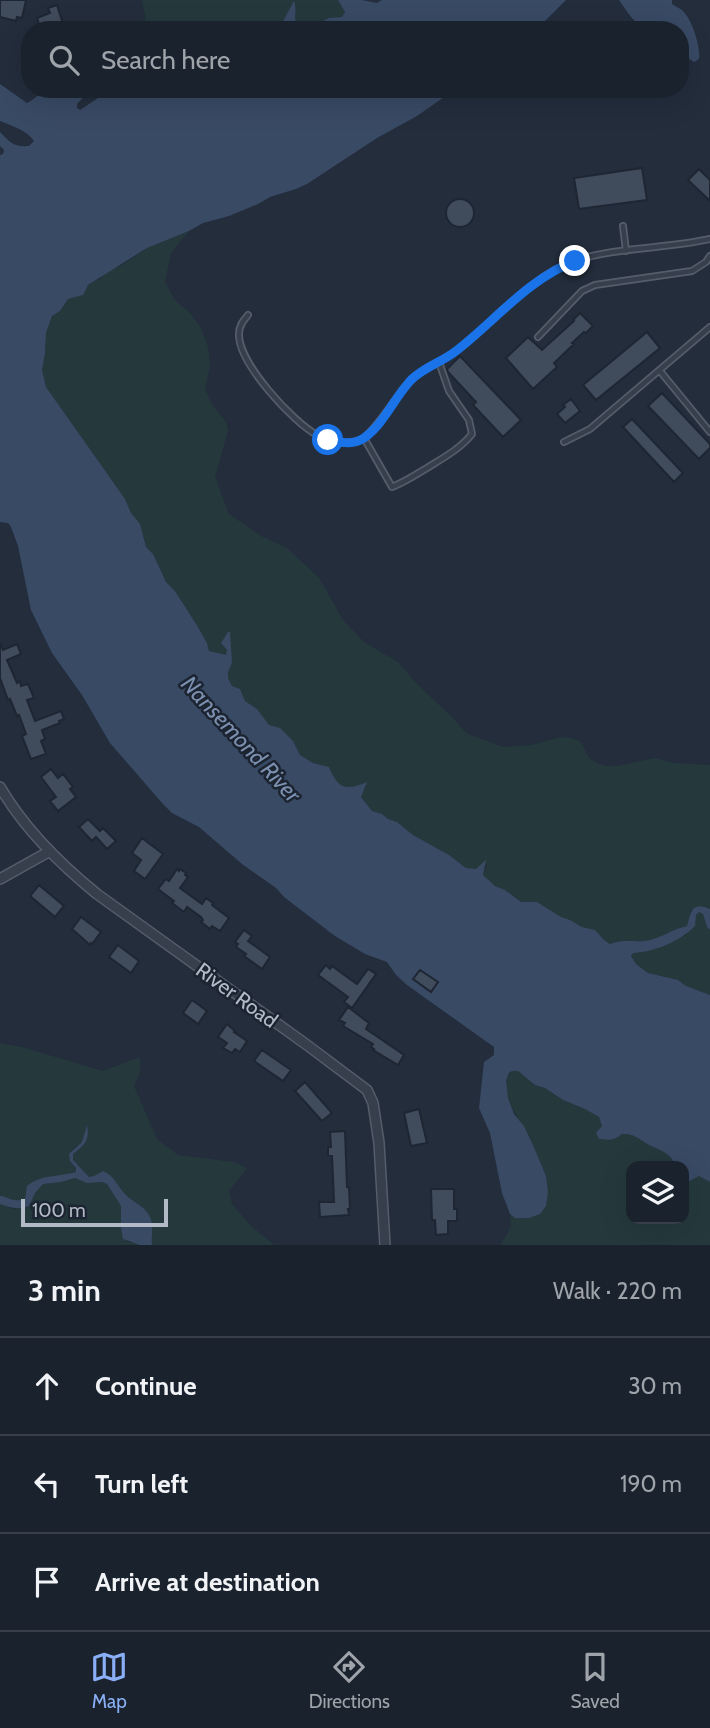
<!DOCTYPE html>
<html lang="en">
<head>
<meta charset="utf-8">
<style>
	:root { --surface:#1a222d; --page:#272f39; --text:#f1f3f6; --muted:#9fa4aa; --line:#383f49; --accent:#8aaff6 }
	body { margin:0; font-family:Cabin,sans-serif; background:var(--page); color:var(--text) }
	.controls { position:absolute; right:21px; bottom:21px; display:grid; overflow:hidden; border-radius:14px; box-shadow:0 7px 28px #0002 }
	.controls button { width:63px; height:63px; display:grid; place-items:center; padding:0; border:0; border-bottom:2px solid var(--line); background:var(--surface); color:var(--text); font:35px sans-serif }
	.scale { position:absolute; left:21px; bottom:18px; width:147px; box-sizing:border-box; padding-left:7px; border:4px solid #b3bac7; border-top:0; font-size:19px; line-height:24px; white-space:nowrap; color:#b3bac7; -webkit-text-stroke:5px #1c2431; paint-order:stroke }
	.stop { position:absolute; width:21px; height:21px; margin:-16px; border:5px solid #1a73e8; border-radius:50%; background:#fff }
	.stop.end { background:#1a73e8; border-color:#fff; box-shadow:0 2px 7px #0008 }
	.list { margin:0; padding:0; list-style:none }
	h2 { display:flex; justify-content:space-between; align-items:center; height:91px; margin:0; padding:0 28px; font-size:30px }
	h2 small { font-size:23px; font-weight:400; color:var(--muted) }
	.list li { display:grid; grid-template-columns:46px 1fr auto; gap:21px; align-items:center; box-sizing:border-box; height:98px; padding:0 28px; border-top:2px solid var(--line) }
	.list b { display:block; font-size:26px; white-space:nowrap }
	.list em { font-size:23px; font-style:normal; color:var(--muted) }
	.icon { flex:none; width:38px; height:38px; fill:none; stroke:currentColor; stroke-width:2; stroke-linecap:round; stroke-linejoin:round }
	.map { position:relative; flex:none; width:710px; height:1245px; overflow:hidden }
	.search { position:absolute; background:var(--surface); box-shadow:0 7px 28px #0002; left:21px; right:21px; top:21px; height:77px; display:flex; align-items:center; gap:18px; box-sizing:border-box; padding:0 24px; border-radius:28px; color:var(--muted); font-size:26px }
	.sheet { height:385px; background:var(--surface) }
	nav { display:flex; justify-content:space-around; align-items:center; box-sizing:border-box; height:98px; border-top:2px solid var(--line); background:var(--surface); font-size:19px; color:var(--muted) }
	nav a { display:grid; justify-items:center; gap:4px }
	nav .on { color:var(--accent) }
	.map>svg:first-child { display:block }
</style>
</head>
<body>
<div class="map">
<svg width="710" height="1245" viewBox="0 0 710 1245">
	<rect width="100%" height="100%" fill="#232d3c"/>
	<path fill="#25393d" d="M142,0H338L345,12L342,17L329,18L319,23L297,26L294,21L296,6L294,2L282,23L277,30H127L130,26L146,19Z
		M189,231L171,253L165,282L175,300L190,313L201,328L208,347L210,366L205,389L213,406L226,422L228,431L215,477L229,514L261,536L287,548L319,578L343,620L364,642L398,662L417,684L453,718L466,733L503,747L532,745L561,737L570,738L580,741L589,758L597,763L606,766H617L655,758L674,763L710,765V909L707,907L691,910L687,926C672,929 660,939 644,941C630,943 625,939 610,944L604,940L595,930L582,927L570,920L561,917L537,902H521L505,890L495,886L483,875L487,864L476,869L466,868L449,855L413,835L397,822L388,819L382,814L372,811L361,797L362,792L367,785C345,789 338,789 329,767L313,763L300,755L293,741L269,726L257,709L245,701L240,689L232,686L228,678V672L232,663L227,650L226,655L209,651L207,643L198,627L175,591L166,582L153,554L146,547L140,524L131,513L125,499L46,387L42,370L45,353L46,333L52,316L60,311L68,299L82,295L87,285L98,280L111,269L121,266L147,248Z
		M699,912L703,914L707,927L710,930V995L686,986L678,980L648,973L636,964L631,956L633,953H641L686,935L696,915Z
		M0,1043L22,1047L103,1071L140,1057V1072L134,1086L157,1139L178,1155L234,1162L247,1168L229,1191L232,1204L250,1225L274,1245H152V1224L142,1207L126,1195L108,1173L103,1171L94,1176L89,1177L73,1160V1154C84,1147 90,1139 87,1125L82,1142L73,1149L70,1161L76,1169V1172L64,1175L49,1176L26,1199L20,1201L14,1200L0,1196Z
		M512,1071H518L535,1085L545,1088L563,1100L585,1109L599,1117L602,1126L616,1138C619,1136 621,1134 625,1134C635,1134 643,1142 651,1146C662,1151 672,1154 675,1166H631V1219H684V1182H688L699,1176L710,1182V1245H501L511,1226L510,1214L515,1218L546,1176C540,1163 535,1149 529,1136C520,1119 494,1089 512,1071Z
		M75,1178L87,1183L102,1182L107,1184L121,1206V1228L127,1242L139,1243L140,1245H0V1204L13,1209L28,1207L35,1193L42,1184L61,1182Z"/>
	<path fill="#394a65" d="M338,0H362L377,3L382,0H566L536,30H277L282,23L294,1C298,10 292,18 298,26L319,23L329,18L342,17L345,12Z
		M619,0H672V4C675,6 679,8 682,10C692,19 701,47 699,59L694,62L680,53V30C643,30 641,33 619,0Z
		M0,84L27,103C34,100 38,94 46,91C58,86 77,89 91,89L77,104V108L80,110L104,94L116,89H458L447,95L417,116L377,138L307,184L296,189L270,197L258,204L229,216L203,223L189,231L147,248L88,285L83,295L68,299L60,311L52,316L46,333L45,353L42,370L46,387L125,499L131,513L140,524L146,547L153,554L166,582L175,591L198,627L207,643L209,651L226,655L227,650L221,643L228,632H230L232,663L228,672V678L232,686L240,689L245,701L257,709L269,725L280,728L293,741L300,755L313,763L329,767C338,789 346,791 367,782L361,797L372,811L382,814L388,819L397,822L413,835L449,855L466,868L476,869L486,860L483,875L495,886L505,890L521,902H537L561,917L570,920L582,927L595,930L604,940L610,944C624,939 631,942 644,941C660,939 672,929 687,926C691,911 692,901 710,909V930L707,927L703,914L699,912L696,915L695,926C680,941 655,952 633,953L631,956L636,964L648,973L678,980L686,986L710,995V1182L699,1176L688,1182H684V1166H675C672,1154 662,1151 651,1146C643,1142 635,1134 625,1134C619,1134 621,1136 616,1138C610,1141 604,1139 599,1139L596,1133L602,1126L599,1117L585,1109L563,1100L545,1088L535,1085L518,1071H512L509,1073L506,1081L508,1098L514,1114L524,1126L533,1145L546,1176L548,1192L546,1206L540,1214L529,1218H515L510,1214L502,1193L490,1133L479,1108L484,1062L494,1055V1047L407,985L396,975L387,962L365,954L335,936L284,897L276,888L242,864L199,827L172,813L163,804L110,743L82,695L52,653L31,610L18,546L11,527L8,523L0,522V155L3,154L4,150L0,146V132C11,143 13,147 29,146L34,141C27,130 12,126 0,121Z
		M87,1125C90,1140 85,1145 73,1154V1160L89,1177L94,1176L103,1171C114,1175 118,1187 126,1195C134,1203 145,1206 150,1217C154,1226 151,1236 152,1245H140L123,1239L121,1228V1206L107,1184L102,1182L87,1183L75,1178L61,1182L43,1184L35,1193L29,1206C17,1210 11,1208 0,1204V1196H2C10,1199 17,1202 25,1199L27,1186C41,1174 59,1177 76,1172V1168L70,1161L69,1154L82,1142Z"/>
	<path fill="#404b5b" stroke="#1e2633" stroke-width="2" d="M0,0H26L22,18L17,17L16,21L0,17Z
		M57,5L64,27L55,30H41L37,18L50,13L48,8Z
		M642,168L647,200L579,209L574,178Z
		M699,169L710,180V201L688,180Z
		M446 213a14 14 0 1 1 28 0a14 14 0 1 1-28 0Z
		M580,313L593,326L586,333L584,332L572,343L574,344L554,363L557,367L533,389L506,358L528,337L542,350L574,321L573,320Z
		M647,332L660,348L596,400L583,385Z
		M460,356L521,420L503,437L473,405L476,402L448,372L447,369Z
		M662,393L710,444V448L699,459L648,406Z
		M571,399L580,411L565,423L557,414L565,407L563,405Z
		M632,419L683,473L674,482L623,427Z
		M0,643L3,650L17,644L21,654L7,660L17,683L20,681L21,686L28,684L34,698L27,700L35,721L61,711L64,719L59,721L60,723L42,730L45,739L41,741L46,754L31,759L22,736L26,734L19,715L17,716L10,699L8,700L0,678Z
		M51,769L58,778L63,774L73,787L70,789L76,797L58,811L50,801L56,797L41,777Z
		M88,819L100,831L103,828L116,841L107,849L96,837L92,841L79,827Z
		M142,838L163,854L145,879L134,871L141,860L132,853Z
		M177,869L179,871L180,869L186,873L185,875L188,877L180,888L202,904L206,898L213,903L212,905L229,918L220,931L212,926L210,929L201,922L203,920L201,917L187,907L184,912L172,903L174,901L158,889L166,879L169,881Z
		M39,885L64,906L55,917L30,896Z
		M81,917L101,932L92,944L91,943L90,945L72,929Z
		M244,930L252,936L248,941L270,957L262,969L244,956L246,954L236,947L238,944L235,942Z
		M118,945L139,961L131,973L109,957Z
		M326,965L330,969L332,966L357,984L368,969L376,974L352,1008L344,1002L348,997L318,975Z
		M420,970L438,982L431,992L413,979Z
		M192,1000L207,1011L198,1024L183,1013Z
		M348,1007L369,1023L366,1029L404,1055L398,1065L373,1050L374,1049L371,1047L373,1044L343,1026L345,1023L339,1020Z
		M227,1024L235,1031L234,1032L247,1041L240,1052L235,1049L232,1053L223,1048L227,1043L218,1037Z
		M262,1050L291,1070L283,1081L254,1061Z
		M305,1082L332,1113L322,1121L295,1091Z
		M419,1109L427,1143L411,1146L404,1113Z
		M345,1131L347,1187H349L350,1209H348L349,1215L320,1217L319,1202H334L332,1156H328V1147H331L330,1132Z
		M431,1189H454V1209H457V1221H448V1234L436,1235L435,1220H432Z"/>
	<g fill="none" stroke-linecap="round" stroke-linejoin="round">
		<defs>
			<path id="lane" d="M623,226L626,251
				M248,315C243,321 239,326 239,334C238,363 293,422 317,435C332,443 349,446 364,438
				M538,337L582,291L595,285L692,271L706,262L710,256
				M439,362L449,391L469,420L472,434C460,449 443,458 427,468C415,475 405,482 392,487L364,438C383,421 394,398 411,380C424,368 442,362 456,351C492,324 531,276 574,261C615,247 666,249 710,239
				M660,371L710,432
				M564,442L590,429L710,327"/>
			<path id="street" d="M0,787C24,828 60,864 97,894L307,1045L367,1090L373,1103L379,1143L385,1245
				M0,879L50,851"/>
		</defs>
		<use href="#lane" stroke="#555d6a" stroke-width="8"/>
		<use href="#street" stroke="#555d6a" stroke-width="12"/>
		<use href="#lane" stroke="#373f4c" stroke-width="4.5"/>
		<use href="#street" stroke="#373f4c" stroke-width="9"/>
	</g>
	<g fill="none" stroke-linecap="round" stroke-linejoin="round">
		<path stroke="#1a73e8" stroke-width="9" d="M328,440C340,442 352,446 364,438C384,424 394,398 411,380C424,367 442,362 456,351C495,321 528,279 575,261"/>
	</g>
	<g text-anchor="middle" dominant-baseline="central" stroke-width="5" stroke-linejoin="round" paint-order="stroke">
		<g font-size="21" fill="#b3bac7" stroke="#1c2431">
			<text transform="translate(237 995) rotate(36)">River Road</text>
		</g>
		<g font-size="23" font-style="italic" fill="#7b8faf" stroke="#1c2431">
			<text transform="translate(241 739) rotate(47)">Nansemond River</text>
		</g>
	</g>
</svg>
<div class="controls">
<button><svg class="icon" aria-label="layers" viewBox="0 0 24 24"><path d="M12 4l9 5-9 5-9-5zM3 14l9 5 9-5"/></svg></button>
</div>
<div class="scale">100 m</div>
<div class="stop" style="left:328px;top:440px"></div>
<div class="stop end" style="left:575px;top:261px"></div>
<div class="search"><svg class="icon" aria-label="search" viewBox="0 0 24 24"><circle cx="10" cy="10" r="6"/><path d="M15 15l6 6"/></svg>Search here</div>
</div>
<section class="sheet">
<h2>3 min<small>Walk · 220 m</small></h2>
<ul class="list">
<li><svg class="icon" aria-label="ahead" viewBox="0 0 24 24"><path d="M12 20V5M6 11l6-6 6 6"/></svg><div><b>Continue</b></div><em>30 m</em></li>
<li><svg class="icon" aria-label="left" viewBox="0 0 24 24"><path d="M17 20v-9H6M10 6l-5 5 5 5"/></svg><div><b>Turn left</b></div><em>190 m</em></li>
<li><svg class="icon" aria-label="arrive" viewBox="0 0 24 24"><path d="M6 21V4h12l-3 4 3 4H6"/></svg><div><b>Arrive at destination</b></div></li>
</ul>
</section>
<nav>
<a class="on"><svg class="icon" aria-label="map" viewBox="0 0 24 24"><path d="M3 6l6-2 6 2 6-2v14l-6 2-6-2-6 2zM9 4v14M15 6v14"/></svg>Map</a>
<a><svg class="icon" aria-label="directions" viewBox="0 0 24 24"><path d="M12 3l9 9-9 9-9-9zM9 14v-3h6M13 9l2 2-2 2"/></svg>Directions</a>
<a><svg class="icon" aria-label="saved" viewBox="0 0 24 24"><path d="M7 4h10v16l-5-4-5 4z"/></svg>Saved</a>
</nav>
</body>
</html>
